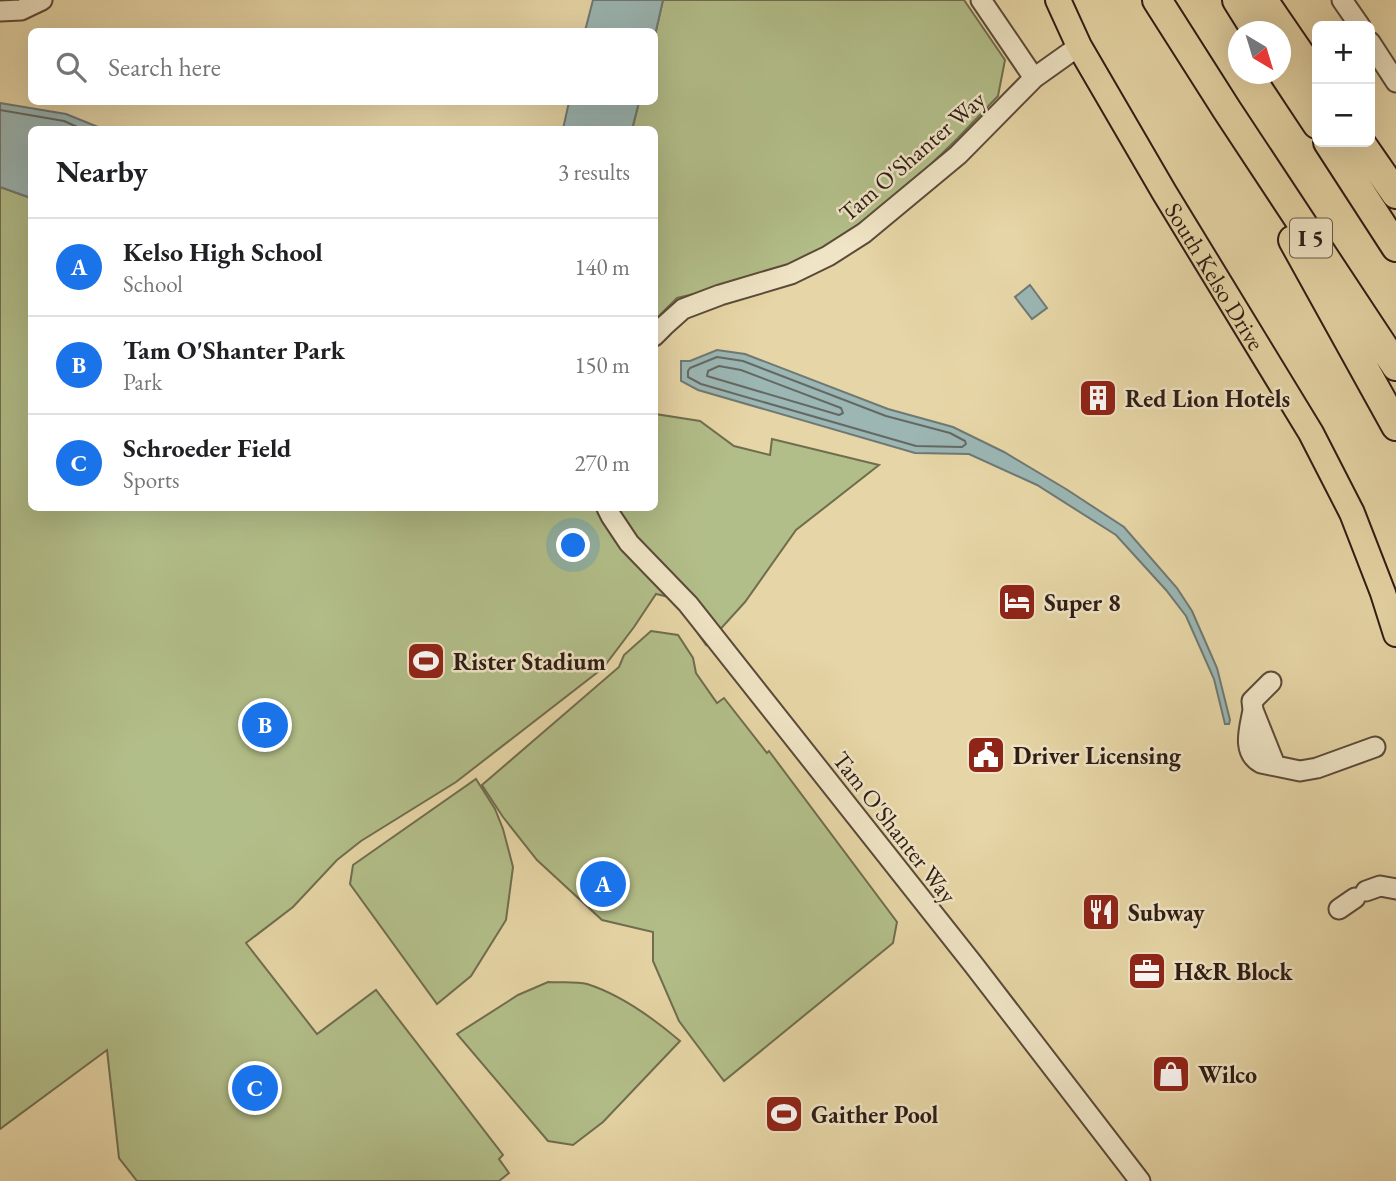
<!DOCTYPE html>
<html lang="en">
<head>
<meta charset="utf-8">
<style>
	:root { --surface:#fff; --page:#f2f2f2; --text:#202124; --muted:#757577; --line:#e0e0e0; --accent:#1a73e8 }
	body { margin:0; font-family:"EB Garamond",serif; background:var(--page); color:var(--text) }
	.controls { position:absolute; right:21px; top:21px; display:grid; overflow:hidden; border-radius:10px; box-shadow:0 7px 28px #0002 }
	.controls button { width:63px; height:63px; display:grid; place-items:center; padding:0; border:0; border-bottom:2px solid var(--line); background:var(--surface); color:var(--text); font:35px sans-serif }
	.compass { position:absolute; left:1228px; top:21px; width:63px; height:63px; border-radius:50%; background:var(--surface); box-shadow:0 7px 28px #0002; rotate:142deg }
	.you { position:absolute; left:574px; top:546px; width:24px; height:24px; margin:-18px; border:5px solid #fff; border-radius:50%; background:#1a73e8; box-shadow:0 0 0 10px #1a73e833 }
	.badge { display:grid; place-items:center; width:46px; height:46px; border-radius:50%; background:var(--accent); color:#fff; font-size:23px; font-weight:700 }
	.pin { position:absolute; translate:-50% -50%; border:4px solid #fff; box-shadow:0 2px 7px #0006 }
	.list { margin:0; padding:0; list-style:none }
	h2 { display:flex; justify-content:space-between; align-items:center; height:91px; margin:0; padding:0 28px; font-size:30px }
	h2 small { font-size:23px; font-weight:400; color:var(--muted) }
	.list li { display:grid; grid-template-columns:46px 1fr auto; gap:21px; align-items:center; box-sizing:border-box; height:98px; padding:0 28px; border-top:2px solid var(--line) }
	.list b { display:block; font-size:26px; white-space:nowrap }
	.list p { margin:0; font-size:23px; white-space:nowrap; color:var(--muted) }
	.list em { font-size:23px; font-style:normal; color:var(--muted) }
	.icon { flex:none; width:38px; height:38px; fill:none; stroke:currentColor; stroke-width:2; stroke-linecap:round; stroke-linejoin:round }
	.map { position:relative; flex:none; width:1396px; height:1181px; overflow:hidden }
	.search { position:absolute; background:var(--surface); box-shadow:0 7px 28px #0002; left:28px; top:28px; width:630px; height:77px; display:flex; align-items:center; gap:18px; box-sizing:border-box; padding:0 24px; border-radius:10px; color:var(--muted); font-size:26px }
	.panel { position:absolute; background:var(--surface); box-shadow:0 7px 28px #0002; left:28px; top:126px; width:630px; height:385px; border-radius:10px }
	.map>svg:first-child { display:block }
</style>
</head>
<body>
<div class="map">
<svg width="1396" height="1181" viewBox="0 0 1396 1181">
	<rect width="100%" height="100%" fill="#e6d5a6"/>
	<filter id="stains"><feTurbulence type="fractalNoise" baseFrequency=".00286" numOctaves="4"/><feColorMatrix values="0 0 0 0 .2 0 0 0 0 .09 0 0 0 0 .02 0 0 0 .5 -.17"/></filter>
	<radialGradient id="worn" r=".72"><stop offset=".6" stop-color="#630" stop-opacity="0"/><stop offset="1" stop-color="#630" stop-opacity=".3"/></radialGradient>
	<path fill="#b2be89" stroke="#706d4f" stroke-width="2" d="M663,0H964L1005,60L998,96L957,139L894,200L837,246L766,277L677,298L655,320L654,130H632L639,102H654L655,35Z
		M0,187L31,198L32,508H654L655,414L700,421L734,446L770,455L772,439L879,465L796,530L745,602L706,645L673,598L656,594L634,627L603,668L456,782L361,841L337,860L293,907L246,943L317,1034L376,990L503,1155L499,1159L509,1173L499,1181H137L119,1158L107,1050L0,1129Z
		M651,631L678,635L693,658L696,673L717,703L724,698L767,753L769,751L897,922L893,943L724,1081L679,1021L653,961V932L602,920L537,860L503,817L482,785L619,667L624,655Z
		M476,779L495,809L503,829L513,867L506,920L471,976L437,1004L350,884L353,865Z
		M548,982C560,983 575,981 587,984C622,995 653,1018 680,1041L603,1122L573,1145L548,1141L457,1034L518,995Z"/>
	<path fill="#9bb6b3" stroke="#6f7874" stroke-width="2" d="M593,0H663L655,35L654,32L585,31Z
		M569,102H639L632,129H563Z
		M0,103L66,114L103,129L32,130L31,198L0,187Z
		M1030,285L1047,308L1032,319L1015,297Z
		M717,350L745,354L888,409L953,427L1004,452L1066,489L1124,527L1177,588L1192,611L1217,668L1230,720L1229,724H1225L1214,679L1186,616L1166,590L1116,535L1037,485L969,454L915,453L698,390L681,381V361H690Z"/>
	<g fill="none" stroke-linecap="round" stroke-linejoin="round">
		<path stroke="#646964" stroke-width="2" d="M0,110L64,121L84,130
			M717,357L743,361L886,416L950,433L965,441L966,444L962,447L916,446L701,384L688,377V371L690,368Z
			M719,366L741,370L841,408L843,413L839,415L707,376L708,371Z"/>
		<defs>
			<path id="minor" d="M981,0L1034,78
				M1342,0L1360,26
				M0,11L21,10L42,0
				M1370,42L1396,82
				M654,336L664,326L683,309L720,295L791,274L828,256L864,233L958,155L1034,78L1079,46
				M607,508L611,516L629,543L688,604L973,964L1140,1181
				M1271,682L1252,701L1253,710L1275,765
				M1253,710C1250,728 1241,752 1261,763L1300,771L1317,768L1375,747
				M1366,891L1380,886L1396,889
				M1339,909L1355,898"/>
			<g id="major">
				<path id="s1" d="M1058,0L1079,46L1164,192L1311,433L1352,513L1383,593L1396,634"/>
			</g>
			<path id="highway" d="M1157,0L1227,110L1396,366
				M1237,0L1257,32
				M1263,0L1317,79
				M1280,68L1317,124
				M1328,142L1396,247
				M1360,142L1396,194
				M1293,240L1396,426"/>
		</defs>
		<use href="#minor" stroke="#5b4a39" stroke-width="23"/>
		<use href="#major" stroke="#2d1c15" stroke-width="28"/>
		<use href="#highway" stroke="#2d1c15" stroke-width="32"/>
		<use href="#minor" stroke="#efe4c5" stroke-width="19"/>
		<use href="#major" stroke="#e6d5a6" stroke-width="24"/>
		<use href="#highway" stroke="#e6d5a6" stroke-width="28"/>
	</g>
	<defs>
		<symbol id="building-square" viewBox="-11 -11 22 22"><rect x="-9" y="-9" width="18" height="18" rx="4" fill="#8f2418" stroke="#efe4c5"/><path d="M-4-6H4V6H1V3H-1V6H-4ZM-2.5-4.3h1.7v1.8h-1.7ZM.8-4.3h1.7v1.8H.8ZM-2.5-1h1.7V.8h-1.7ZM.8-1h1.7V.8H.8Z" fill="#fff"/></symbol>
		<symbol id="hotel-square" viewBox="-11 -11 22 22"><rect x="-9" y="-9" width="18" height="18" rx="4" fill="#8f2418" stroke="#efe4c5"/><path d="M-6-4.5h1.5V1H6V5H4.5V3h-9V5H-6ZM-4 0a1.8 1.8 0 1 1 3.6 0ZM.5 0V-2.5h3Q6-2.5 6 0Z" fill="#fff"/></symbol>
		<symbol id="stadium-square" viewBox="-11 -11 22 22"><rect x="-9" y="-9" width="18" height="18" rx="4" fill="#8f2418" stroke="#efe4c5"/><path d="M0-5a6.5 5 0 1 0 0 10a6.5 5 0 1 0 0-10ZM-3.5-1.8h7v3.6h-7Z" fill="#fff"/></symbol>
		<symbol id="civic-square" viewBox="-11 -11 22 22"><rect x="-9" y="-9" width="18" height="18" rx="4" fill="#8f2418" stroke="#efe4c5"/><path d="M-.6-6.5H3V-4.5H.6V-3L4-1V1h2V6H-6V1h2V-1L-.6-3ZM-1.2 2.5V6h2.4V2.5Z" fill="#fff"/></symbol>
		<symbol id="restaurant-square" viewBox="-11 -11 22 22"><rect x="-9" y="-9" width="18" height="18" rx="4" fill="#8f2418" stroke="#efe4c5"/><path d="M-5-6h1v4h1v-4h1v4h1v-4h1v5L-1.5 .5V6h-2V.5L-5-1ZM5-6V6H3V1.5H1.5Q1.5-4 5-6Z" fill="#fff"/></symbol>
		<symbol id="office-square" viewBox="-11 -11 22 22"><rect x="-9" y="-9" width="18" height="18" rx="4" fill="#8f2418" stroke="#efe4c5"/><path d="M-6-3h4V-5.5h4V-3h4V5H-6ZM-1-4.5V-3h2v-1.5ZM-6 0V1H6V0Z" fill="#fff"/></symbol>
		<symbol id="shop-square" viewBox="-11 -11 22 22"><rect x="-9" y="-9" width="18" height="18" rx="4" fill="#8f2418" stroke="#efe4c5"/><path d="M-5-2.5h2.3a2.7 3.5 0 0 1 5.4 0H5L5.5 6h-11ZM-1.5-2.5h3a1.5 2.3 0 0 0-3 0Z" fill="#fff"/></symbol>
	</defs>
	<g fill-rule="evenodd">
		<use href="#building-square" x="1076" y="376" width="44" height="44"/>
		<use href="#hotel-square" x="995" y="580" width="44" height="44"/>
		<use href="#stadium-square" x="404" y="639" width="44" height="44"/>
		<use href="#civic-square" x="964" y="733" width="44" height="44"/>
		<use href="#restaurant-square" x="1079" y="890" width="44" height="44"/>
		<use href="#office-square" x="1125" y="949" width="44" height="44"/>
		<use href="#shop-square" x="1149" y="1052" width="44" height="44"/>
		<use href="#stadium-square" x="762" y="1092" width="44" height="44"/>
	</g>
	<g text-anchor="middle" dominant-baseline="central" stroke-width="5" stroke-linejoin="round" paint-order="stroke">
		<rect fill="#efe4c5" stroke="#67584a" stroke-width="2" x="1290" y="218.5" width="42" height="39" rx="5"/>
		<g font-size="23" font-weight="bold" fill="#2d1c15">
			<text x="1311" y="238">I 5</text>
		</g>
		<g font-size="24" fill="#2d1c15" stroke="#efe4c5">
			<text transform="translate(912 156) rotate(-41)">Tam O'Shanter Way</text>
			<text stroke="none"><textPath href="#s1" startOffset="318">South Kelso Drive</textPath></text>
			<text transform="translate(895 827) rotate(52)">Tam O'Shanter Way</text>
		</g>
		<g font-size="24" font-weight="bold" fill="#2d1c15" stroke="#efe4c5" text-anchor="start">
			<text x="1125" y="398">Red Lion Hotels</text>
			<text x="1044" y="602">Super 8</text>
			<text x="453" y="661">Rister Stadium</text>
			<text x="1013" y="755">Driver Licensing</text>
			<text x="1128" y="912">Subway</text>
			<text x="1174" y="971">H&amp;R Block</text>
			<text x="1198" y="1074">Wilco</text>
			<text x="811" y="1114">Gaither Pool</text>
		</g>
	</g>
	<rect width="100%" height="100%" filter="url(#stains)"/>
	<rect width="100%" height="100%" fill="url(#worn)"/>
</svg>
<div class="controls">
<button>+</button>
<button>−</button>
</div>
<svg class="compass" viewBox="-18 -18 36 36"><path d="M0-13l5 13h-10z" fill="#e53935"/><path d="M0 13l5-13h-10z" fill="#757577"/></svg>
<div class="you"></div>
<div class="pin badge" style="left:603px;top:884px">A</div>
<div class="pin badge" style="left:265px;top:725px">B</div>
<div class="pin badge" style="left:255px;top:1088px">C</div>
<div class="search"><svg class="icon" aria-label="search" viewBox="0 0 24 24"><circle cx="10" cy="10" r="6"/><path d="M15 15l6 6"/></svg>Search here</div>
<section class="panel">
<h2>Nearby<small>3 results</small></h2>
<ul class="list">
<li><span class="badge">A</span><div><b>Kelso High School</b><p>School</p></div><em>140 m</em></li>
<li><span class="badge">B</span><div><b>Tam O'Shanter Park</b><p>Park</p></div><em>150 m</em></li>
<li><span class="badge">C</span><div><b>Schroeder Field</b><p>Sports</p></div><em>270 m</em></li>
</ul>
</section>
</div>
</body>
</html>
